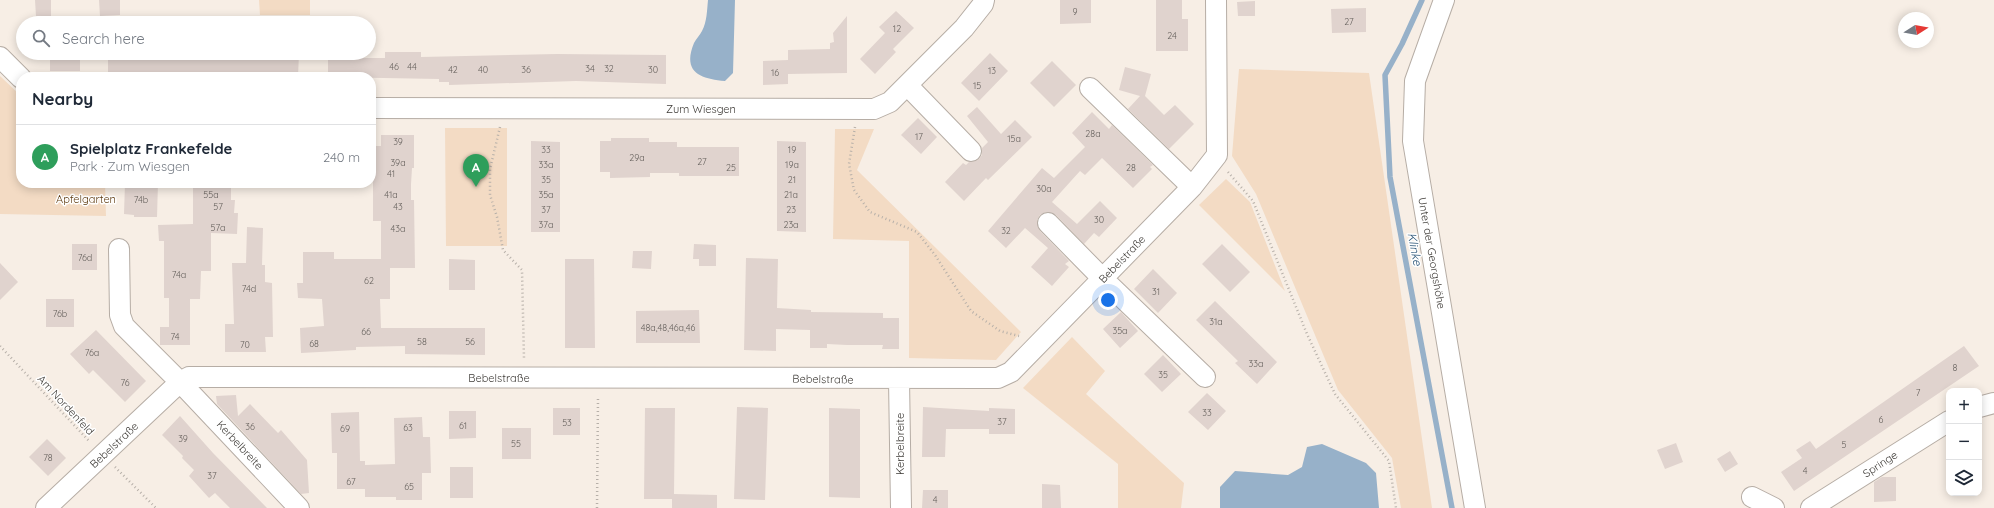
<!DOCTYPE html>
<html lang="en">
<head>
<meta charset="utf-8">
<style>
	:root { --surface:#fff; --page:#f2f2f3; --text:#1f2937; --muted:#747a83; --line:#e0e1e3; --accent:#ea580c }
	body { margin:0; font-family:Quicksand,sans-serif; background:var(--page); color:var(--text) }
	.controls { position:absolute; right:12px; bottom:12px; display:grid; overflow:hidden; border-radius:8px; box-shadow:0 2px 10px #0003 }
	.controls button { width:36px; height:36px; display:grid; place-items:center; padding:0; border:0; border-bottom:1px solid var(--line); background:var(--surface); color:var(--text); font:20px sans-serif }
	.compass { position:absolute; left:1898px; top:12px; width:36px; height:36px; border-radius:50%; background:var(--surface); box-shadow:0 2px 10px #0003; rotate:79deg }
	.you { position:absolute; left:1108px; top:300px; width:14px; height:14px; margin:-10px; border:3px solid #fff; border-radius:50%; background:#1a73e8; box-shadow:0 0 0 6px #1a73e833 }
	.badge { display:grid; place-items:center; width:26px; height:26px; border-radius:50%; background:var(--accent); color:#fff; font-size:13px; font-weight:700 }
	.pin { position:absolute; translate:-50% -33px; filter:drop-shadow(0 1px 2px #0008) }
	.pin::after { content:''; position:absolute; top:21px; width:14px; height:12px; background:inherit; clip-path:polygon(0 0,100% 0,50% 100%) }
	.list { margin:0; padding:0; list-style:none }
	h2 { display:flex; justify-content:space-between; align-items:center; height:52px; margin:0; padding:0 16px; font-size:17px }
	h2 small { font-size:13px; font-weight:400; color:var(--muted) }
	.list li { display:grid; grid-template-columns:26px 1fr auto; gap:12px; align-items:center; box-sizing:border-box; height:64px; padding:0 16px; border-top:1px solid var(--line) }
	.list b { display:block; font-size:15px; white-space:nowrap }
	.list p { margin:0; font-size:13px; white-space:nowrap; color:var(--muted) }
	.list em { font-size:13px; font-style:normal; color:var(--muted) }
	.icon { flex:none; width:22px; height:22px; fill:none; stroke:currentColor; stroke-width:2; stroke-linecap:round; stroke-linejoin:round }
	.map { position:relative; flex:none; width:1994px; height:508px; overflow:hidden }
	.search { position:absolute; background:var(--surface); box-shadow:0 2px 10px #0003; left:16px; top:16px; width:360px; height:44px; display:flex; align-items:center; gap:10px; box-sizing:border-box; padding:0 14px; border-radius:22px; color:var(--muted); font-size:15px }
	.panel { position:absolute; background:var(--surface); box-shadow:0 2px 10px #0003; left:16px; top:72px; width:360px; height:116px; border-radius:16px }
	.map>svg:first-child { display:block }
</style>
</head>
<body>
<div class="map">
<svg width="1994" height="508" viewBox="0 0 1994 508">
	<rect width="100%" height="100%" fill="#f7eee5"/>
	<path fill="#f3dbc4" d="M259,0H310V15H260Z
		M1239,69L1369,73L1432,508H1401L1392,458L1338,390L1256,194L1232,156Z
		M0,76L21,96V183H105L106,216L0,214Z
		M445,128H507V246H446Z
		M835,129H874L857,170L1021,332L996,360L909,358V241L833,239Z
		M1226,179L1250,202L1285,291L1199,205Z
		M1072,337L1105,371L1086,394L1184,483L1181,508H1118V464L1023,388Z"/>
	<path fill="#97b1c9" d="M708,0H735L733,73L725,81C700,79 682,72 694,43C696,39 700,35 702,31C707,22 707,10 708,0Z
		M1322,444L1366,463L1376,473L1379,508H1220V487L1235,471L1288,475L1302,467L1307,447Z"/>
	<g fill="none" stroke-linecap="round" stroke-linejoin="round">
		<path stroke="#97b1c9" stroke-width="5.5" d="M1422,0L1402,44L1385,75L1390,177L1452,508"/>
	</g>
	<path fill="#e0d3ce" d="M35,0H51V16H36Z
		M99,0H120V15L100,16Z
		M1060,0H1091V23L1060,24Z
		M1156,0H1182V19H1188V51H1156Z
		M1255,1V16H1238L1237,2Z
		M1366,8V32L1332,33L1331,9Z
		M896,11L914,28L893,49L896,52L875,74L860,59L885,33L879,27Z
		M847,16V73L788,74V84L763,85V61L788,60V50L830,49V43L834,42L833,33Z
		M385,52H421V57L557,54L666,55V84L576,81L449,85V82H439V79L328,77V58H385Z
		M50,53H80V71H50Z
		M108,53H133V58H231V53H299L298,77H108Z
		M990,53L1008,71L979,101L961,83Z
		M1052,61L1076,85L1054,107L1030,83Z
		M1125,67L1151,74L1145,96L1164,115L1175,105L1194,124L1169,149L1128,109L1140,96L1119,90Z
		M977,107L1001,134L1015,120L1032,137L988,180L986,178L964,201L945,182L963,163L966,165L969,162L979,159L982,155V148L988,142L967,116Z
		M1092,112L1109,129L1112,125L1153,165L1150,167L1152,169L1133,188L1102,158L1085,175L1080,171L1052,202L1077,224L1100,201L1117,218L1099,237L1094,233L1084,244L1056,215L1046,212L1040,215L1037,220L1040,231L1069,261L1065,264L1069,267L1052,286L1031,267L1048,248L1025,228L1006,248L988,231L1042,168L1054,178L1085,147L1072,133Z
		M918,118L937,137L921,154L901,135Z
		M381,135H414V168H412L411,184V200H414L415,268H390V299H380L381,328H485V355L405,354V346L356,347V350L301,353L300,328L324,326L322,299L298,298L297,283H303V252H334V259H381V221H373V146H381Z
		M611,138H649V142H677V147H739V176H679V173H650V177L610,178V172H600V141H611Z
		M531,141L560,142V232H531Z
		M777,141L806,142V232L777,231Z
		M125,183H158L157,217H134V215L124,214Z
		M193,183H231V200H235L234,213H238L237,234L211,233V271H201L200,299H190V345H160V327H169V298H164V241H159L158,225L193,224Z
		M247,227L263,228L262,265H265V282L272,283L273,337H265L266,352H225V324H234L232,263H246Z
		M72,244H97V270H72Z
		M694,244L716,245V266H699V259H693Z
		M1222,244L1250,272L1230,292L1202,264Z
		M633,251H652L651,269L632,268Z
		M746,258L778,259L777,308L811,310V312L883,313V318H899V349H882L883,345H847L827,344V348H810V330L776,329V351L744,350Z
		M449,259L475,260V290H449Z
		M565,259H594L595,348H565Z
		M0,263L18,282L0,300Z
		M1153,269L1177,293L1158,313L1134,289Z
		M46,299H74V327H46Z
		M1215,301L1277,362L1257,384L1235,363L1238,361L1196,320Z
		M699,310L700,343H636V311Z
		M1121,312L1138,331L1120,348L1103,329Z
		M96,330L146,381L125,402L93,370L89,374L70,354Z
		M1964,346L1979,366L1794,491L1781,472L1802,458L1796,450L1810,441L1816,449Z
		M1163,355L1181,374L1162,392L1144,374Z
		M1207,393L1226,411L1208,430L1188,412Z
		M236,395L238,416L250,404L278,433L281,430L307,460L309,493L301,494L217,404L216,396Z
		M737,407L768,408L765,500L734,499Z
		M923,407L989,411V408L1015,409V434H989V429H946L945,457H922Z
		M553,408H580V435H553Z
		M645,408H675L674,494L717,495V508H672V499H644Z
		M829,408L860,409V498L829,497Z
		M449,411H476V438L449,439Z
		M359,412L360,461H365V465L395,464L394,418L422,417L423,437H430L431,473H422V500H396V497H365V489H337V453H332L331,413Z
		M180,416L213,453L267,508H230L215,493L209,498L189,476L194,470L182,458L183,456L162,435Z
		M502,428H531V459H502Z
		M47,439L66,458L48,476L29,457Z
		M1676,443L1683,462L1665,469L1657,450Z
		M1730,451L1738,464L1725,472L1717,459Z
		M450,467H473V498H450Z
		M1882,477H1896V501L1874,502V482Z
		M1042,484L1060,485L1061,508H1042Z
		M923,490H948V508H922Z"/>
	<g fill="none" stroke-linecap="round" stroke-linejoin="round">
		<defs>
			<path id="minor" d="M1444,0L1415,81L1413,141L1475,508
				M0,57L21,78
				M907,85L971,151
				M1090,88L1192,187
				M371,108L874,109L890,102L964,28L983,4L984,0
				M1048,223L1103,279L1205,377
				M119,249L120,315L124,326L180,382L299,508
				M899,379L901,508
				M1979,407L1994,403
				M1752,497L1774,508
				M46,508L180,382L189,377L998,378L1011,372L1192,187L1217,155L1216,0
				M1811,508L1949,421"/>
		</defs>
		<use href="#minor" stroke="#b6ada5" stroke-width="22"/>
		<path stroke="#b7b0a9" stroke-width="2.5" stroke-dasharray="1 3" stroke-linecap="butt" d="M500,127L490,169V195L497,217L503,250L522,270L524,359
			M855,127L849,164L854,190L870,212L917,232L935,255L971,311L1000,331L1019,336
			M1228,172L1253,201L1307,334L1335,394L1389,461L1396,508
			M0,346L89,441
			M115,467L156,508
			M597,508L598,397"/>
		<use href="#minor" stroke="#fff" stroke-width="20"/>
	</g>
	<g text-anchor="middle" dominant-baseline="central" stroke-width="3" stroke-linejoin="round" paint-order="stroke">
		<g font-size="9" fill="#66615d">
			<text x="1075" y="11">9</text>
			<text x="1349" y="21">27</text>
			<text x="897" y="28">12</text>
			<text x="1172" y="35">24</text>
			<text x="394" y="66">46</text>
			<text x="412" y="66">44</text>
			<text x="590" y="68">34</text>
			<text x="609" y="68">32</text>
			<text x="453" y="69">42</text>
			<text x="483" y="69">40</text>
			<text x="526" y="69">36</text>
			<text x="653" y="69">30</text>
			<text x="992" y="70">13</text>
			<text x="775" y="72">16</text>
			<text x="977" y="85">15</text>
			<text x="1093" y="133">28a</text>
			<text x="919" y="136">17</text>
			<text x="1014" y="138">15a</text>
			<text x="398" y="141">39</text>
			<text x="546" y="149">33</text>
			<text x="792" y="149">19</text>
			<text x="637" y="157">29a</text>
			<text x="702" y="161">27</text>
			<text x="398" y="162">39a</text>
			<text x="546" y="164">33a</text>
			<text x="792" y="164">19a</text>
			<text x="731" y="167">25</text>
			<text x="1131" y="167">28</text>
			<text x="391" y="173">41</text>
			<text x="546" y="179">35</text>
			<text x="792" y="179">21</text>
			<text x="1044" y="188">30a</text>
			<text x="211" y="194">55a</text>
			<text x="391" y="194">41a</text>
			<text x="546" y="194">35a</text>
			<text x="791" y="194">21a</text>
			<text x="141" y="199">74b</text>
			<text x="218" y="206">57</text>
			<text x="398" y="206">43</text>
			<text x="546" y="209">37</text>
			<text x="791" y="209">23</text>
			<text x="1099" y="219">30</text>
			<text x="546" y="224">37a</text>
			<text x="791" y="224">23a</text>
			<text x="218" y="227">57a</text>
			<text x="398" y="228">43a</text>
			<text x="1006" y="230">32</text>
			<text x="85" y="257">76d</text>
			<text x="179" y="274">74a</text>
			<text x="369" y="280">62</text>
			<text x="249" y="288">74d</text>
			<text x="1156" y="291">31</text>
			<text x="60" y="313">76b</text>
			<text x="1216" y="321">31a</text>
			<text x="668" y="327">48a,48,46a,46</text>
			<text x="1120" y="330">35a</text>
			<text x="366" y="331">66</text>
			<text x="175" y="336">74</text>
			<text x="422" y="341">58</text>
			<text x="470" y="341">56</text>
			<text x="314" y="343">68</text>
			<text x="245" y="344">70</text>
			<text x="92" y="352">76a</text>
			<text x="1256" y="363">33a</text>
			<text x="1955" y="367">8</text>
			<text x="1163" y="374">35</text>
			<text x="125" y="382">76</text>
			<text x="1918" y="392">7</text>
			<text x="1207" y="412">33</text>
			<text x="1881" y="419">6</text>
			<text x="1002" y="421">37</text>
			<text x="567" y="422">53</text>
			<text x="463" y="425">61</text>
			<text x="250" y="426">36</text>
			<text x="408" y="427">63</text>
			<text x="345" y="428">69</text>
			<text x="183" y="438">39</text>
			<text x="516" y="443">55</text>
			<text x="1844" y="444">5</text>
			<text x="48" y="457">78</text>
			<text x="1805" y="470">4</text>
			<text x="212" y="475">37</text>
			<text x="351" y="481">67</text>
			<text x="409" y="486">65</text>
			<text x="935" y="499">4</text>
		</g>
		<g font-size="11" fill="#3e3b37" stroke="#fff">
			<text x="701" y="109">Zum Wiesgen</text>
			<text transform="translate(1432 253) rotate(80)">Unter der Georgshöhe</text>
			<text transform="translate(1122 259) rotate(-46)">Bebelstraße</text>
			<text x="499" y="378">Bebelstraße</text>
			<text transform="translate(823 379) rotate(1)">Bebelstraße</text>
			<text transform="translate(66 405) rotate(47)">Am Nordenfeld</text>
			<text transform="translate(900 444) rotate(-90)">Kerbelbreite</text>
			<text transform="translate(114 445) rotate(-43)">Bebelstraße</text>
			<text transform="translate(240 445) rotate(47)">Kerbelbreite</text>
			<text transform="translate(1880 464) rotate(-33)">Springe</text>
		</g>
		<g font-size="11" fill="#603c11" stroke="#fff">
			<text x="86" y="199">Apfelgarten</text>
		</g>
		<g font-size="12" font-style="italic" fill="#285275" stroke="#fff">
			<text transform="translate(1415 249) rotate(79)">Klinke</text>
		</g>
	</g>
</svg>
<div class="controls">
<button>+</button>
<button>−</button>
<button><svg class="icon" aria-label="layers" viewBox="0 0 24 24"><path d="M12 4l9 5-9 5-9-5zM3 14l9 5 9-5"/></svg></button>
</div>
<svg class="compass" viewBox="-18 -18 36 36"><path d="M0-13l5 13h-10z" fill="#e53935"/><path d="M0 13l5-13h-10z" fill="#747a83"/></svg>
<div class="you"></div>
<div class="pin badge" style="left:476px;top:187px;background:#2e9e5b">A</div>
<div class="search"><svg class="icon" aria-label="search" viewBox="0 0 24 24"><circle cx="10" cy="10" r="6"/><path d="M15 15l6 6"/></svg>Search here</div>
<section class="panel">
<h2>Nearby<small></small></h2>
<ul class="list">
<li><span class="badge" style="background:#2e9e5b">A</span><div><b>Spielplatz Frankefelde</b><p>Park · Zum Wiesgen</p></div><em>240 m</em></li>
</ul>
</section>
</div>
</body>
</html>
